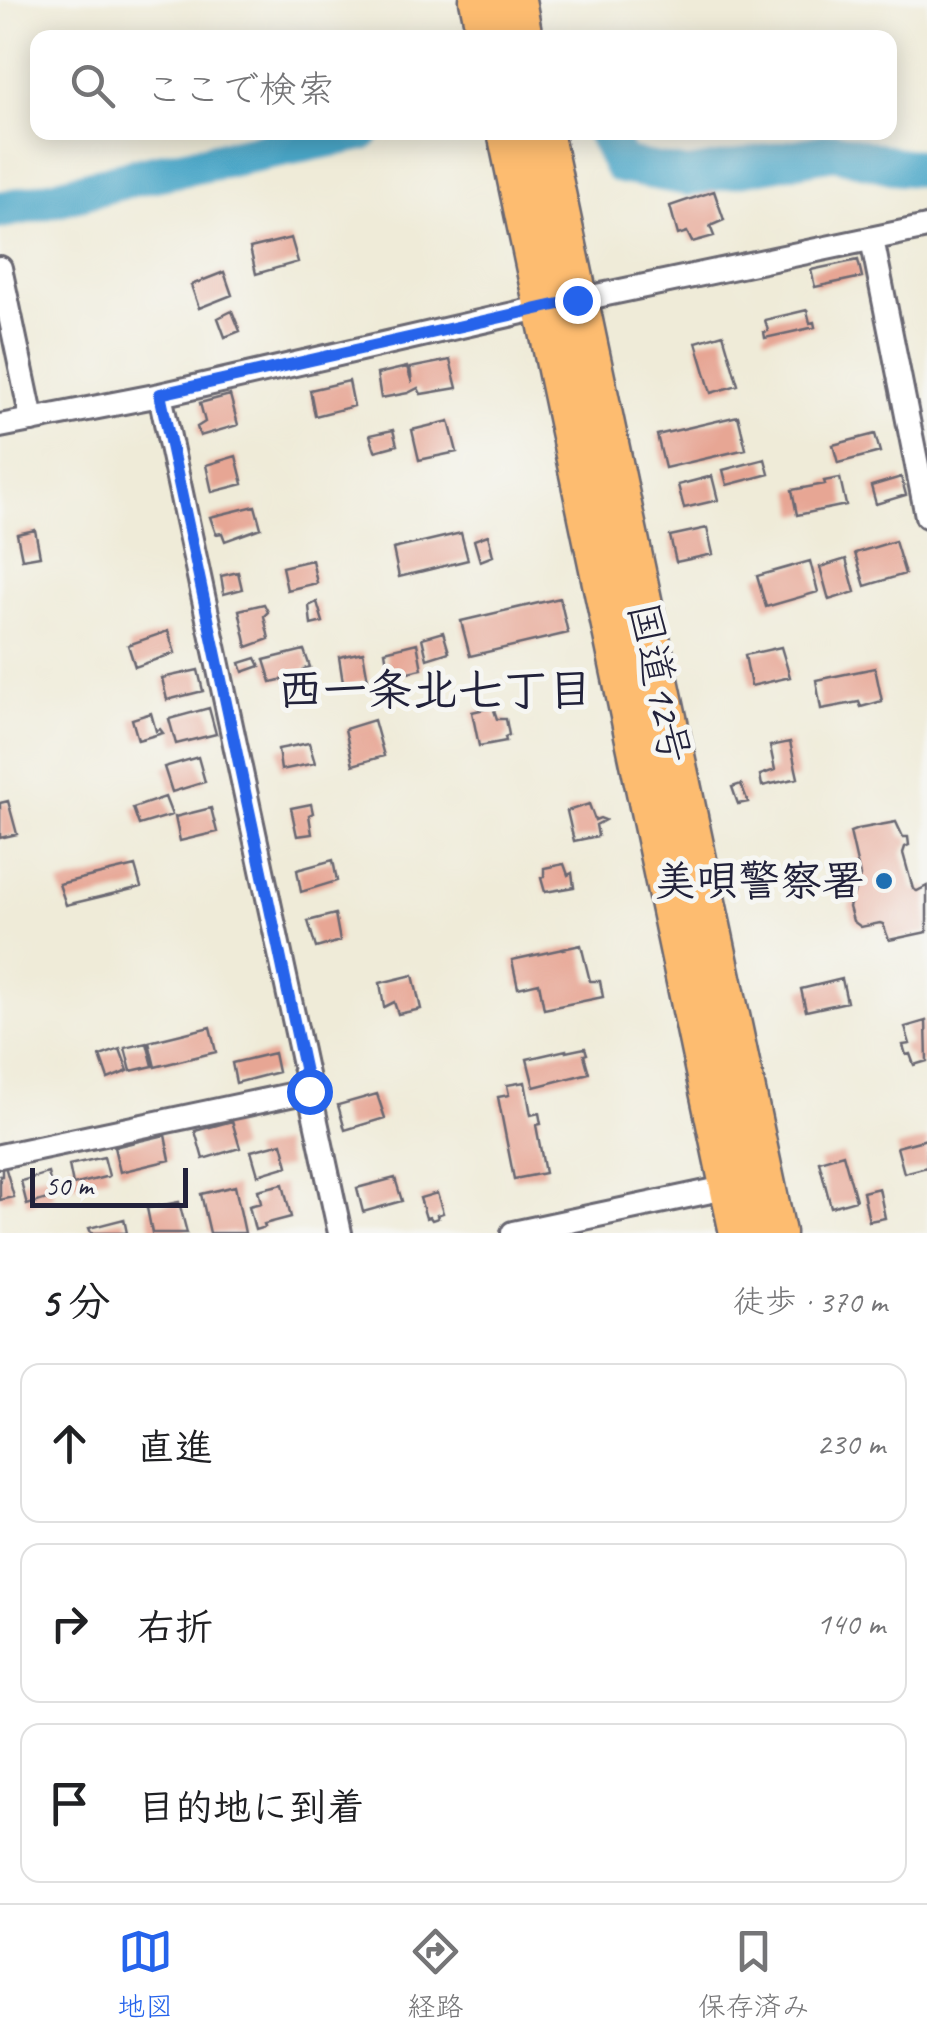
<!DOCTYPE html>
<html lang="ja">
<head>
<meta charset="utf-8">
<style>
	:root { --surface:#fff; --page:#f2f2f2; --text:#202124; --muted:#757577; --line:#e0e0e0; --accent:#2563eb }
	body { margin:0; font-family:Caveat,"Klee One",sans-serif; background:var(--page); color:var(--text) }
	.scale { position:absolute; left:30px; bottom:25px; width:158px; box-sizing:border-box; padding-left:10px; border:5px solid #22223b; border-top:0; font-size:28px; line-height:35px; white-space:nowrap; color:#22223b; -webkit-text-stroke:8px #f6f6f2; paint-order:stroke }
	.stop { position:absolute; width:30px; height:30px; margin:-22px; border:8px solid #2563eb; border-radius:50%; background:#fff }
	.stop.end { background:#2563eb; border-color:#fff; box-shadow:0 2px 10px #0008 }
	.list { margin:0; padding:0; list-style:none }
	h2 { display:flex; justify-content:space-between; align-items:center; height:130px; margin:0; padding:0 40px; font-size:42px }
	h2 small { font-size:32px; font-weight:400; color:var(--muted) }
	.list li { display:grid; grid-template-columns:65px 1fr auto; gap:30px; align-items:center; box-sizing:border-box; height:160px; margin:0 20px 20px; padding:0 20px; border:2px solid var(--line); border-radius:20px }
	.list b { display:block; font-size:38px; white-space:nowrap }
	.list em { font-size:32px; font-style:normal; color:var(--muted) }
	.icon { flex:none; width:55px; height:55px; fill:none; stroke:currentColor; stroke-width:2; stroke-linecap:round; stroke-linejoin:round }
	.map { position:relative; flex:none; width:927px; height:1233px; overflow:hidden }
	.search { position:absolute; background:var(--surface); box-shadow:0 5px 25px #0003; left:30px; right:30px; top:30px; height:110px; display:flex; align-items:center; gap:25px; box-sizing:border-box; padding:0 35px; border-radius:20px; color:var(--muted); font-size:38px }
	.sheet { height:670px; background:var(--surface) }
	nav { display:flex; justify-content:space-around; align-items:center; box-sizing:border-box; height:140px; border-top:2px solid var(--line); background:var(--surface); font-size:28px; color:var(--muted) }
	nav a { display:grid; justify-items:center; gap:5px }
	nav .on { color:var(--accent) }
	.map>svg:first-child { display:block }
</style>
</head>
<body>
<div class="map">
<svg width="927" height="1233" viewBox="0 0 927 1233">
	<rect width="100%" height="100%" fill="#f6f6f2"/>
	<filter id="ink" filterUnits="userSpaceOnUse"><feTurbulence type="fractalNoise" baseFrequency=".01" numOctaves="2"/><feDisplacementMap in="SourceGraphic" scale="20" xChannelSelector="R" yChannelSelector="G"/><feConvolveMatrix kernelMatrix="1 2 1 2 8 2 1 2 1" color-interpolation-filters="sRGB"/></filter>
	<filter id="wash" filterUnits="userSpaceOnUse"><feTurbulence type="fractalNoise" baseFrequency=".0048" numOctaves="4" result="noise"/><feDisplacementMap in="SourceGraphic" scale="40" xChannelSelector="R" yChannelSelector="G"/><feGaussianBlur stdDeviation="2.25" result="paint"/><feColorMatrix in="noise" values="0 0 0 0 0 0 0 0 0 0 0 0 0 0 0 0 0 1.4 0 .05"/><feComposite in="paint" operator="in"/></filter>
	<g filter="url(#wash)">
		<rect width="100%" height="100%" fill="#efebd8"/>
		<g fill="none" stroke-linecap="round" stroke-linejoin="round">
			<path stroke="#48a6c7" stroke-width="38" d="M605,132L621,165L688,177L834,151L900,167L927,168
				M0,210L36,203L139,176L362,132"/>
		</g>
		<g id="blocks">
			<path fill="#e7a694" d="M714,191L724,220L710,226L714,236L692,242L687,232L678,235L670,206Z
				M291,238L298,262L256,274L250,248Z
				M858,260L862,277L815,287L811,270Z
				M224,272L232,295L199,308L191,285Z
				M807,310L810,323L814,322L815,327L765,338L764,332L768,331L765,320Z
				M232,311L240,331L225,337L218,318Z
				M723,334L738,385L711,393L696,342Z
				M450,360L457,388L421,394L418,388L408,393L381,398L377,374L407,367L412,383L410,368Z
				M349,381L354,406L315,416L310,390Z
				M230,395L238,425L200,436L197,427L205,422L200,403Z
				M738,416L746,449L665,468L657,435Z
				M449,421L457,452L419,460L412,430Z
				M393,430L397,445L375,451L370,435Z
				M875,434L880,452L838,463L833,445Z
				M236,456L243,484L212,492L206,465Z
				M765,459L769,474L727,485L723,470Z
				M712,476L718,500L684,508L678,485Z
				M901,477L906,495L876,504L871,486Z
				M840,478L846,505L797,515L792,490L825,484L824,481Z
				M255,506L261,528L225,541L222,533L216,534L210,517Z
				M707,528L713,554L676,562L670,536Z
				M35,530L40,556L22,559L17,534Z
				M461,533L468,560L399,577L393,549Z
				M488,535L493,556L480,561L474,540Z
				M895,541L905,574L865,586L855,553Z
				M846,559L855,592L829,600L820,567Z
				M312,560L317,583L287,590L282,567Z
				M810,561L818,592L766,607L757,576Z
				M238,572L242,589L224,594L221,576Z
				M560,598L568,633L470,656L461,621Z
				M317,602L323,622L311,625L309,606Z
				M264,604L268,612L264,616L269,639L247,647L239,610Z
				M168,631L175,653L135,667L128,645Z
				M443,632L449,652L427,659L422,638Z
				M417,643L422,669L389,676L385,651Z
				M781,647L790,677L751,686L745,655Z
				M304,650L310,667L304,669L306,674L271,682L264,660Z
				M363,652L368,680L355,683L356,686L351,689H344L339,657Z
				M256,658L260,666L243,672L240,663Z
				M875,668L882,701L861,707L859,702L821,709L816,680Z
				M198,670L203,691L167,700L162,678Z
				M493,707L497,719H506L509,735L505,737L506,741L479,746L472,712Z
				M209,708L216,734L176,744L169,719Z
				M151,713L156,731L160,729L163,733L138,740L132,719Z
				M374,720L384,756L353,765L345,729Z
				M790,742L798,778L762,786L760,775L775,770L770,746Z
				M309,743L315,763L281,770L278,749Z
				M198,757L205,782L172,792L164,767Z
				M741,784L748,802L738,804L732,787Z
				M165,797L172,815L139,825L133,808Z
				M8,801L17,834L0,838V803Z
				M311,804L313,813L309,815L312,834L297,836L291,808Z
				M589,804L595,820L600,818L605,820L596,825L598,836L574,841L567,811Z
				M211,808L217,832L180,841L175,817Z
				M896,822L903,837H908L909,845L905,847L903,853L913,889L917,891L927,886V932L889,940L883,924L880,923L861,927L853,921L849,907L860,876L850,832L858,829Z
				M333,860L337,881L301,892L297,870Z
				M564,864L568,875L572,873L574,887L545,892L541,878L544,877V868Z
				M135,866L141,887L66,905L59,884Z
				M335,914L340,941L316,948L308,921Z
				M581,945L590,981H600L603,997L544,1009L539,983L518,988L512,960Z
				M413,975L421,1009L398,1014L394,1002L384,1007L380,983Z
				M842,979L847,1002L806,1011L801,989Z
				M926,1021L927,1061L914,1065L910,1054L906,1055L903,1045L910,1044L905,1027Z
				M210,1027L216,1052L155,1067L149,1042Z
				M147,1043L153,1066L131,1071L125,1048Z
				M585,1048L587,1054L584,1055L589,1073L534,1087L527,1059L566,1050V1052Z
				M120,1049L128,1071L108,1079L100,1056Z
				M274,1053L278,1072L236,1083L232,1063Z
				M525,1082L531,1115L539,1113L541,1124L536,1125L545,1173L514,1179L498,1097L509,1095L507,1085Z
				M377,1094L385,1118L345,1130L338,1105Z
				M232,1121L240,1148L203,1159L195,1131Z
				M165,1135L170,1160L120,1172L114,1147Z
				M927,1139V1167L904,1173L897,1147Z
				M282,1143L288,1166L258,1175L251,1151Z
				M843,1154L856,1200L831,1207L819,1161Z
				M104,1157L109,1176L73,1185L69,1165Z
				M5,1166L14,1197L0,1200V1176H2V1167Z
				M48,1173L54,1197L27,1205L21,1181Z
				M395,1178L402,1201L363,1212L357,1188Z
				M283,1184L291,1217L264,1224L265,1227L255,1230L249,1206L261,1203L258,1190Z
				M235,1186L245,1233H210L201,1194Z
				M879,1188L885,1218L869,1221L863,1192Z
				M437,1193L443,1213L437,1215L438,1218L432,1220L430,1217L426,1218L420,1198Z
				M179,1202L187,1233H152L147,1208Z
				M124,1219L127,1233H91L89,1228Z"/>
		</g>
	</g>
	<g filter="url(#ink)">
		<use href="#blocks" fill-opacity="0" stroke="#6a6872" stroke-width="2.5"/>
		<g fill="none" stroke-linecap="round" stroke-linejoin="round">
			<defs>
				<path id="minor" d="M872,239L927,516
					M0,268L32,420
					M160,395L340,1233
					M0,426L160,395L544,307L927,227
					M0,1156L309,1091
					M513,1233L730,1187"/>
				<path id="trunk" d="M480,0L488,38
					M515,0L522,38
					M508,132L740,1233
					M542,132L775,1233"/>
			</defs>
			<use href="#minor" stroke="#6a6872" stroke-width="28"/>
			<use href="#trunk" stroke="#6a6872" stroke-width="45"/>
			<use href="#minor" stroke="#fff" stroke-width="22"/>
			<use href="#trunk" stroke="#fdbc70" stroke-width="40"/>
		</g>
	</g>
	<g fill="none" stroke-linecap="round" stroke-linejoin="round" filter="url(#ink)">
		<path stroke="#2563eb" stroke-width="12" d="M309,1091L160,394L577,300"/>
	</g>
	<circle fill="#1f6fb2" stroke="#f6f6f2" stroke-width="4" cx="884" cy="881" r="10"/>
	<g text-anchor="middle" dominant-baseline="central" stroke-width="10" stroke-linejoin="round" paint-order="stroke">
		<g font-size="42" fill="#22223b" stroke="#f6f6f2">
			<text transform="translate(659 683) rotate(78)">国道12号</text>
		</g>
		<g font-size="42" font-weight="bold" fill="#22223b" stroke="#f6f6f2" text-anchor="end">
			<text x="864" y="881">美唄警察署</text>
		</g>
		<g font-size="45" font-weight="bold" fill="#22223b" stroke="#f6f6f2">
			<text x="435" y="690">西一条北七丁目</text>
		</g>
	</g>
</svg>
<div class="scale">50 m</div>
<div class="stop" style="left:309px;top:1091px"></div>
<div class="stop end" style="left:577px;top:300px"></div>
<div class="search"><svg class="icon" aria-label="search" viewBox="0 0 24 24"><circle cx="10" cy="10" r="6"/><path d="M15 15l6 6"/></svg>ここで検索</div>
</div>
<section class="sheet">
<h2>5 分<small>徒歩 · 370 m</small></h2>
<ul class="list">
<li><svg class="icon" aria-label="ahead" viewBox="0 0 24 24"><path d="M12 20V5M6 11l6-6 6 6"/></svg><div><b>直進</b></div><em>230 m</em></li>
<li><svg class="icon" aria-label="right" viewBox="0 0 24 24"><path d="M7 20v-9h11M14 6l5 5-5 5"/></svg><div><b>右折</b></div><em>140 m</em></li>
<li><svg class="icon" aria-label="arrive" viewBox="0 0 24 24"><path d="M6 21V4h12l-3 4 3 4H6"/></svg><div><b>目的地に到着</b></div></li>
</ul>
</section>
<nav>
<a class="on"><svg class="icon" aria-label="map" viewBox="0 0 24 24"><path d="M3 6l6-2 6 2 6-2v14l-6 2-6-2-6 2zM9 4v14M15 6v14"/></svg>地図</a>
<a><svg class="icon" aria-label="directions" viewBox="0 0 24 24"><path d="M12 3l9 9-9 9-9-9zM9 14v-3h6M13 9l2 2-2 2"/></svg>経路</a>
<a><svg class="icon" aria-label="saved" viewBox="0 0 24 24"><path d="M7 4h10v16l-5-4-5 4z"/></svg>保存済み</a>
</nav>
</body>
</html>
